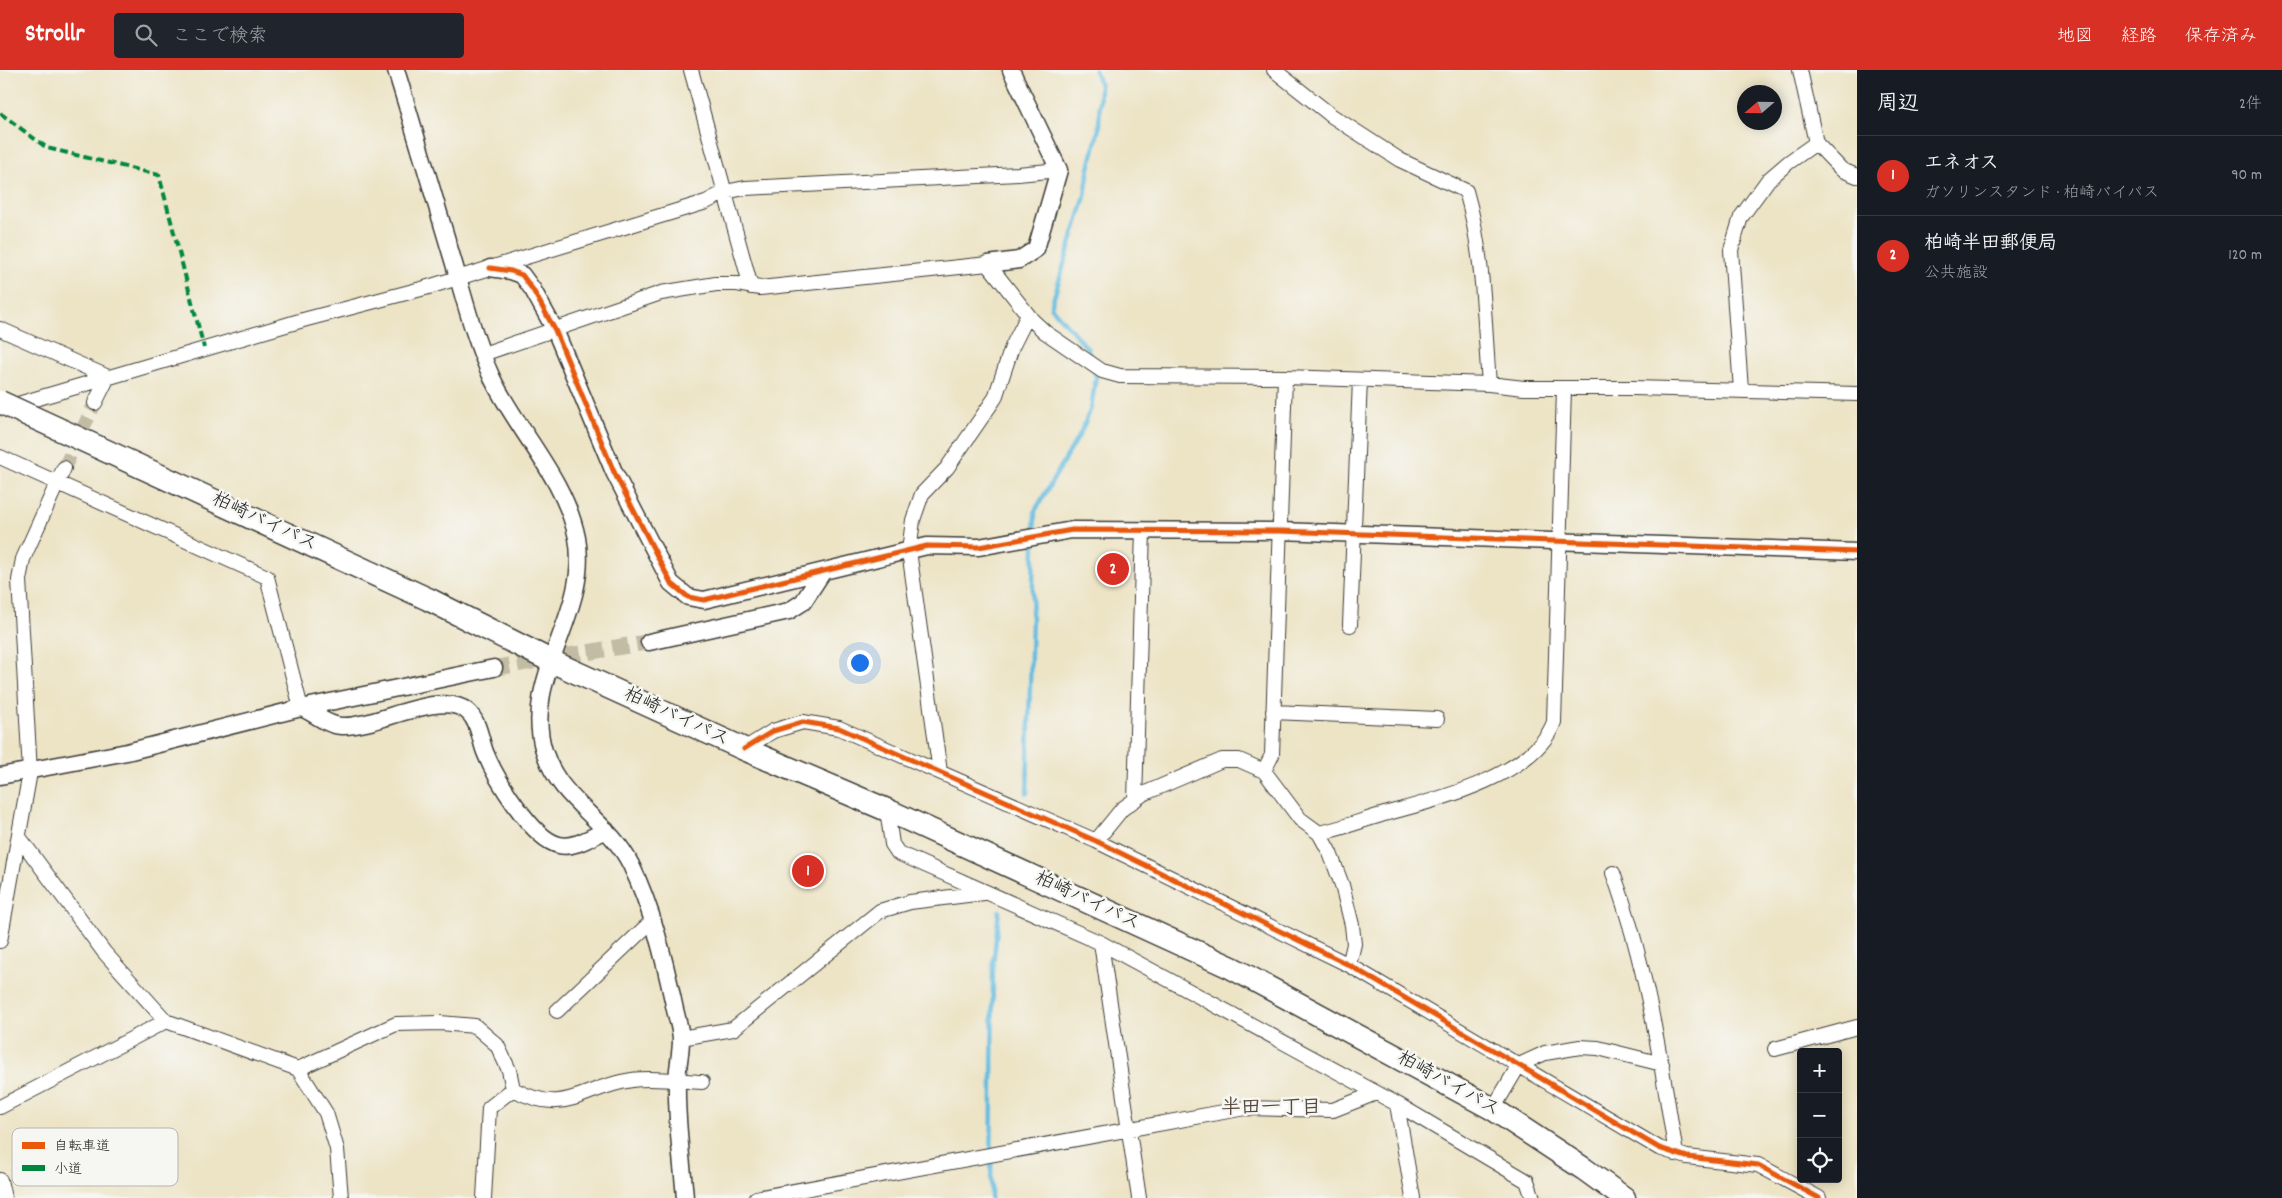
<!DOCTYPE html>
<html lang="ja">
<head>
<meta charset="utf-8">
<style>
	:root { --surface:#171b24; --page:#20242c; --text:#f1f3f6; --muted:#9ea1a6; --line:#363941; --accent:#d93025 }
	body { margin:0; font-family:Dekko,"Klee One",sans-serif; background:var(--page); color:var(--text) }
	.controls { position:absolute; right:15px; bottom:15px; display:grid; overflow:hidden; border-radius:5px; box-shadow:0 2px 12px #0003 }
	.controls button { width:45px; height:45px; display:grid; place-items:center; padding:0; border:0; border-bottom:1px solid var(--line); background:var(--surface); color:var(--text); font:25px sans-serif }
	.compass { position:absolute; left:1737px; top:15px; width:45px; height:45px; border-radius:50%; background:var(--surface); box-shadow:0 2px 12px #0003; rotate:250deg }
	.you { position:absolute; left:859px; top:592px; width:18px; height:18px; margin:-12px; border:4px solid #fff; border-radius:50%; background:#1a73e8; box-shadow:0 0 0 8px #1a73e833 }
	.badge { display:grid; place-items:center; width:32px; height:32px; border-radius:50%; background:var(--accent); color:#fff; font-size:16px; font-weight:700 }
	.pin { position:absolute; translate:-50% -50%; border:2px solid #fff; box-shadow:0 1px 5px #0006 }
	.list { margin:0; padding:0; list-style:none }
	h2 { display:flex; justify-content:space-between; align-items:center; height:65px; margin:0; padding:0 20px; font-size:21px }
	h2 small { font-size:16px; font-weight:400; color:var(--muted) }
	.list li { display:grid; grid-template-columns:32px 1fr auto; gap:15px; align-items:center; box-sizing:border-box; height:80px; padding:0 20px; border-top:1px solid var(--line) }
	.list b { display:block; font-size:19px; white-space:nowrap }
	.list p { margin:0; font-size:16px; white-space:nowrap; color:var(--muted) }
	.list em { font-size:16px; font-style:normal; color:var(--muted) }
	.icon { flex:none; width:28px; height:28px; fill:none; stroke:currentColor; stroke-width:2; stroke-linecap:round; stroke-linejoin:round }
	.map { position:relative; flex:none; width:1857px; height:1128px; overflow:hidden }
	header { display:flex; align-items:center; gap:30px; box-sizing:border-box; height:70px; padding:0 25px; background:var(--accent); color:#fff }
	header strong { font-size:24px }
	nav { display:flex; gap:28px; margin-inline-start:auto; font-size:18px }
	.search { width:350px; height:45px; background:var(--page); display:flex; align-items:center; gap:12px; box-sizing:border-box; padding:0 18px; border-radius:5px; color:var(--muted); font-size:19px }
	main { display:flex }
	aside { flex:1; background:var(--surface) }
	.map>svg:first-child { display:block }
</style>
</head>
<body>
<header>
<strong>Strollr</strong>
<div class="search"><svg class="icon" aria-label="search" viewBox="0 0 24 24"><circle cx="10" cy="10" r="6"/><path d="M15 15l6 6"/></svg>ここで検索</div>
<nav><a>地図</a><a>経路</a><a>保存済み</a></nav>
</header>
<main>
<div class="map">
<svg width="1857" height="1128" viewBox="0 0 1857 1128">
	<rect width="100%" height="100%" fill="#f6f6f2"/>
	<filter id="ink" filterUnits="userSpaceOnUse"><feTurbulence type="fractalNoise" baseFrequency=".02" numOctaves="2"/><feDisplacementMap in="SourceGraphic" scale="10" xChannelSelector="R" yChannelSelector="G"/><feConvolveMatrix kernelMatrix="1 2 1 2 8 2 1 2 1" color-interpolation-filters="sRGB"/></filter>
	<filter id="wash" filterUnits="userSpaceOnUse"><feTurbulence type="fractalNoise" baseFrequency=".0096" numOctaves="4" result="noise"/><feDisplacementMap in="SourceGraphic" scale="20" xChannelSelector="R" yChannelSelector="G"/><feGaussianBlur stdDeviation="1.12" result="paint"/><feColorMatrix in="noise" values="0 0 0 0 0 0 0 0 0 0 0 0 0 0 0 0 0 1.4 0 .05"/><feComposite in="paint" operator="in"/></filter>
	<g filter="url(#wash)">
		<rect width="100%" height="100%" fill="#ede4c6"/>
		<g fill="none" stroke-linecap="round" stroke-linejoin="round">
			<path stroke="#62bce0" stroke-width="4.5" d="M1091,290L1088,279L1051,237L1085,126L1089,98L1099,58L1100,15L1095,0
				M1027,723L1035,441L1081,362L1091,338L1096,307L1094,299
				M991,1128L993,896L999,841"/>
		</g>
	</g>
	<g filter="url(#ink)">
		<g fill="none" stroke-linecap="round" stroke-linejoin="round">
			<path stroke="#c3bca4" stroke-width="14" stroke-dasharray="14 7" stroke-linecap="butt" d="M64,398L95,333"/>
			<path stroke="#c3bca4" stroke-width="16" stroke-dasharray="16 8" stroke-linecap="butt" d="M494,598L649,572"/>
			<defs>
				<path id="minor" d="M691,0L751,217
					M1274,0L1332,46L1400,90L1466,121C1484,183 1484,251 1489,314
					M1800,0L1816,73L1842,100L1857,106
					M0,259L108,307L95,333
					M483,284L661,223L716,214H737L760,218L988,194L1033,251L1045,262L1102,301L1120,306L1285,307L1489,314L1524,318H1633L1857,324
					M1741,320L1731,180L1741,147L1768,110L1789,92L1816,73
					M8,337L303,250L425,218L706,132L725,122L745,118L1018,104L1059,100
					M0,387L267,507L301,638
					M1350,555L1360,310
					M1273,642L1437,649
					M744,679L773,661L803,652L839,658L1096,771L1349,895L1659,1078L1687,1087L1758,1095L1819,1128
					M1264,701L1272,685L1285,307
					M940,702L909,481L913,450L922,424L947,398L995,328L1012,277L1028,245
					M1135,730L1143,460
					M887,740L892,774L898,783L1101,873L1397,1034L1527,1111L1533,1128
					M1319,763C1340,759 1360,751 1381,745C1432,731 1534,707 1554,652L1564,319
					M19,767L104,882L166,951
					M1096,771L1122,739L1143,724L1222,690H1239L1264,701L1300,749L1319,763L1330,783L1342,815L1352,855L1354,874L1349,895
					M1613,803C1646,893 1661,990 1676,1084
					M0,871L30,702L19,510L23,489L64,398
					M1101,873L1139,1128
					M557,941L652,851
					M681,968L733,959L880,841L910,832L984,823
					M1775,979L1857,957
					M298,999L396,954L440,953L475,956L497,975L509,1000L513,1019C567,1048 581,1017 632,1010C654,1007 680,1011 702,1012
					M1397,1034L1413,1128
					M0,1037L166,951L298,999L326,1043L337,1079L341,1128
					M1493,1039L1519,995L1545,983L1580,977L1598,978L1662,994
					M0,1110L4,1128
					M484,1128L489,1038L513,1019
					M756,1128L1245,1038L1333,1040L1376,1023"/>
				<path id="tertiary" d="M396,0C415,62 433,124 452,187C464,227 474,269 492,308C518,362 565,408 577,468C591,543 521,607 544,681C560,732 609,750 631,795C652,838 664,888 674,935C676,946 681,959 681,970C681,984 677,999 677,1013C676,1051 682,1090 685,1128
					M988,194L1019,190L1036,179L1059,100L1011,0
					M490,198L511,201L522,205L533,220L555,260L614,402L671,513L688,527L704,530L927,476L979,477L1072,460L1280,461L1857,482
					M649,572L789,541L803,532L822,503
					M301,638C315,643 327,656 342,656C375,658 440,619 467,641C479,651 480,669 485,682C495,707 532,769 559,775C574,779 593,766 606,760
					M0,706L127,682L301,638L494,598"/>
				<path id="trunk" d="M430,530L551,591L744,679L887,740L1232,898L1493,1039L1584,1099L1624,1128"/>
			</defs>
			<use href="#minor" stroke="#3b3a36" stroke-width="16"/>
			<use href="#tertiary" stroke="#3b3a36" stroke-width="19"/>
			<use href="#trunk" stroke="#3b3a36" stroke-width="25"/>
			<use href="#minor" stroke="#fff" stroke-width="14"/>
			<use href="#tertiary" stroke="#fff" stroke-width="16"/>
			<use href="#trunk" stroke="#fff" stroke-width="22"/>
			<defs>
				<path id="trunk-bridge" d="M0,332L430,530"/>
			</defs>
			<use href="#trunk-bridge" stroke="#3b3a36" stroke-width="25" stroke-linecap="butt"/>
			<use href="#trunk-bridge" stroke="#fff" stroke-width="22"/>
			<path stroke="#00873e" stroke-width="4" stroke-dasharray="8 4" stroke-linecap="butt" d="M0,43L47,78L159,105L204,278"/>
			<defs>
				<path id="cycleway" d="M490,198L511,201L522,205L533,220L555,260L614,402L671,513L688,527L704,530L927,476L979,477L1072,460L1280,461L1857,482
					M744,679L773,661L803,652L839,658L1096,771L1349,895L1659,1078L1687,1087L1758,1095L1819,1128"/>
			</defs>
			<use href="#cycleway" stroke="#f6f6f2" stroke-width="8"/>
			<use href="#cycleway" stroke="#e8590c" stroke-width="5"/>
		</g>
	</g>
	<g text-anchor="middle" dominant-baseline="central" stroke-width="5" stroke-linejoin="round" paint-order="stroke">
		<g font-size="19" fill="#1c1c1c" stroke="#f6f6f2">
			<text transform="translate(264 453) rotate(25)">柏崎バイパス</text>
			<text transform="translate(676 648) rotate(25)">柏崎バイパス</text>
			<text transform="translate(1087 832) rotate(25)">柏崎バイパス</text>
			<text transform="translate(1448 1015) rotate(29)">柏崎バイパス</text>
		</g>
		<g font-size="20" font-weight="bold" fill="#58493f" stroke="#f6f6f2">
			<text x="1271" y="1039">半田一丁目</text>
		</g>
	</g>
	<rect x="12" y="1058" width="166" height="58" rx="8" fill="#f6f6f2" stroke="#b5b5b2" stroke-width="1"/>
	<rect x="22" y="1072" width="23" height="7" fill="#e8590c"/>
	<rect x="22" y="1095" width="23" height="6" fill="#00873e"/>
	<g font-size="14" fill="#1c1c1c">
		<text x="54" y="1080">自転車道</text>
		<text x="54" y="1103">小道</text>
	</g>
</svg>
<div class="controls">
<button>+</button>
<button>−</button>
<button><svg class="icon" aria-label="locate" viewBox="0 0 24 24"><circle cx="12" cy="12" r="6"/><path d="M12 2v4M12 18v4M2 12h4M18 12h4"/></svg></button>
</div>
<svg class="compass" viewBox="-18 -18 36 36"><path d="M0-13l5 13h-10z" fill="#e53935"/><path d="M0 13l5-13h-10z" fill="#9ea1a6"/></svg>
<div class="you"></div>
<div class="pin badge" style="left:808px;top:801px">1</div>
<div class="pin badge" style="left:1113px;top:499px">2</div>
</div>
<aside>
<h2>周辺<small>2件</small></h2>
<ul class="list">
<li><span class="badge">1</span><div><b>エネオス</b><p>ガソリンスタンド · 柏崎バイパス</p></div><em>90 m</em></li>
<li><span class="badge">2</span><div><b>柏崎半田郵便局</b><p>公共施設</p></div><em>120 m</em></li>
</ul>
</aside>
</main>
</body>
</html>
